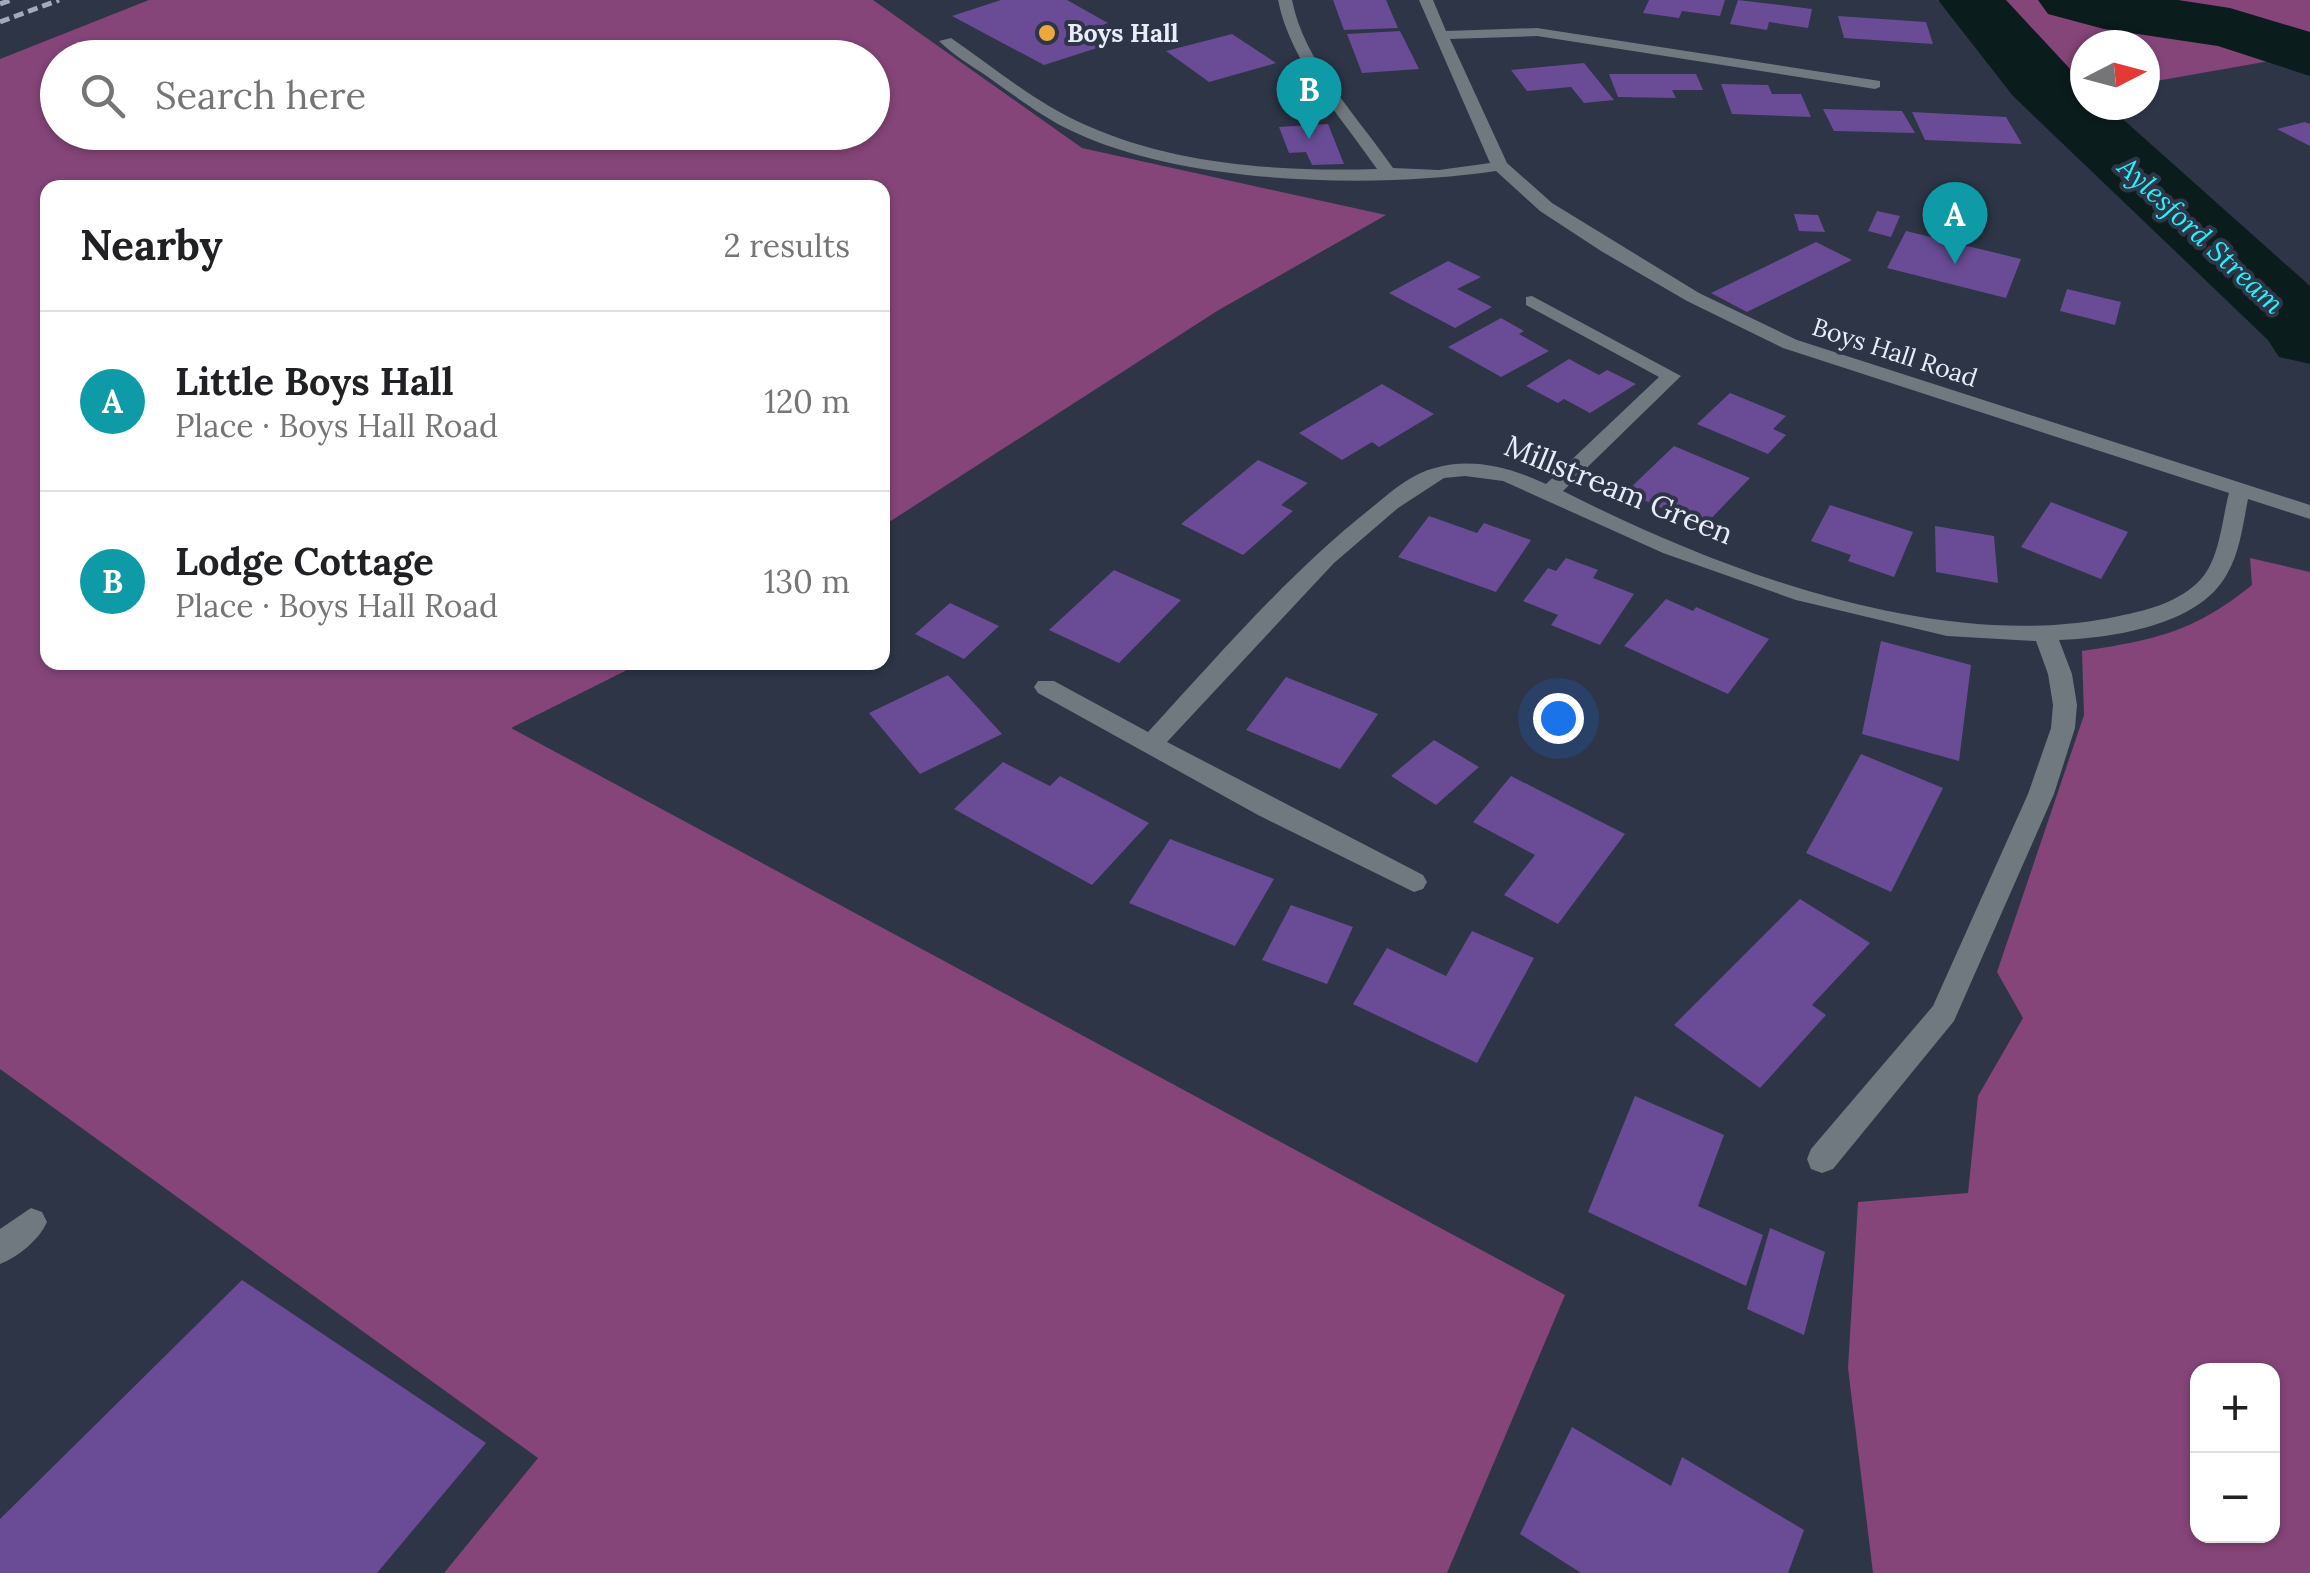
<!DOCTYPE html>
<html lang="en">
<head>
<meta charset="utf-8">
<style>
	:root { --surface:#fff; --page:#f2f2f2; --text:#202124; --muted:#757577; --line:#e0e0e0; --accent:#7c5e2e }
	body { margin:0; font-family:Lora,serif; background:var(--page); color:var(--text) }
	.controls { position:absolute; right:30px; bottom:30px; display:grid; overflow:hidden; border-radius:20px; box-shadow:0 2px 8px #0004 }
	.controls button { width:90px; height:90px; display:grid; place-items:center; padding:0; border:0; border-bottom:2px solid var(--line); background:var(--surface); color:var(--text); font:50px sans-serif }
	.compass { position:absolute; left:2070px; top:30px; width:90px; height:90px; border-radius:50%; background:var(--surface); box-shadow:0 2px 8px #0004; rotate:84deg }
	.you { position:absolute; left:1558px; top:718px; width:35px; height:35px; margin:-25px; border:8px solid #fff; border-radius:50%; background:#1a73e8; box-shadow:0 0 0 15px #1a73e833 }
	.badge { display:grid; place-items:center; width:65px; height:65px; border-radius:50%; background:var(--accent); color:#fff; font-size:32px; font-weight:700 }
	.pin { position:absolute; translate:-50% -82px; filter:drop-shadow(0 2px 5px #0008) }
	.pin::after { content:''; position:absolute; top:52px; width:35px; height:30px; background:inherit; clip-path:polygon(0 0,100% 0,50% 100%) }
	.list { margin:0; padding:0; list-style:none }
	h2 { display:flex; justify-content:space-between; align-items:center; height:130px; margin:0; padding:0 40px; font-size:42px }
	h2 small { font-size:32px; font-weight:400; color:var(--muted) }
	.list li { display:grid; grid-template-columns:65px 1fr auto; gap:30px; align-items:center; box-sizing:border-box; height:180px; padding:0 40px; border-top:2px solid var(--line) }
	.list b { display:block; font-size:38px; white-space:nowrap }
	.list p { margin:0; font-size:32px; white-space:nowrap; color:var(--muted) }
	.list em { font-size:32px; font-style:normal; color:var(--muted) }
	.icon { flex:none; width:55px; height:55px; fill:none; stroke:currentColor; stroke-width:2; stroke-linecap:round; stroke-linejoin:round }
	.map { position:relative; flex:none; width:2310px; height:1573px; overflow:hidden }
	.search { position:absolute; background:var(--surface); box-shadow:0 2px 8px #0004; left:40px; top:40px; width:850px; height:110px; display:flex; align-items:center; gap:25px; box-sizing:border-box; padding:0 35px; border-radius:55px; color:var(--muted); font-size:38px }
	.panel { position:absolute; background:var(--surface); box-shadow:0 2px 8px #0004; left:40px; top:180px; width:850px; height:490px; border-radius:20px }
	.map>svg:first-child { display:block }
</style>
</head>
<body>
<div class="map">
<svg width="2310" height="1573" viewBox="0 0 2310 1573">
	<rect width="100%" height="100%" fill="#2d3547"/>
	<path fill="#854579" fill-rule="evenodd" d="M149,0H873L1082,148L1386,215L1217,311L883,526L882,188H48V662L641,663L511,728L1565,1295L1447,1573H444L538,1458L0,1069V59ZM58,58H872V132H58Z
		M1937,0H2310V54L2145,83V45H2085V94L2067,97Z
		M2250,558L2310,572V1573H1873L1848,1368L1858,1202L1968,1193L1978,1096L2023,1018L1997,972L2084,715L2082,651C2155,640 2194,632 2252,585ZM2198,1370H2272V1536H2198Z"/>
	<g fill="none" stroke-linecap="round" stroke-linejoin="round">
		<path fill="#0b1c1d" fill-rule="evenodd" d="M1938,0H2006L2085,85V105H2107L2310,286V364L2279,357L2268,340L2013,96Z
			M2038,0H2178L2230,8L2310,32V76L2218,46L2104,29L2048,14Z"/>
	</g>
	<path fill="#694c95" d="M1001,0H1067L1108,23L1100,26L1122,40L1044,65L952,16Z
		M1333,0H1386L1398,28L1344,30Z
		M1649,0H1725L1720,16L1682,11L1679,18L1643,13Z
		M1738,0L1812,9L1808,28L1769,22L1767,30L1730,24Z
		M1838,16L1926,22L1933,44L1844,38Z
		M1400,31L1419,69L1362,73L1347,34Z
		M1232,34L1276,63L1209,82L1166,51Z
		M1584,63L1614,100L1584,103L1571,87L1527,91L1511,70Z
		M1609,74H1696L1703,90H1672L1676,98L1618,97Z
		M1721,84L1768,85L1772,94H1801L1811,117L1732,114Z
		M1823,109L1902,111L1915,133L1834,131Z
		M1912,112L2006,117L2022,144L1925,140Z
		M2305,122L2310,124V146L2277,129Z
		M1328,124L1344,164L1312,165L1306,152L1289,153L1279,127Z
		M1877,211L1900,216L1891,237L1868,231Z
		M1794,214L1818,215L1825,232L1799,231Z
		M1906,231L2021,259L2006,298L1887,268Z
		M1816,242L1852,260L1747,312L1711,293Z
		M1448,261L1481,277L1457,289L1492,307L1455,328L1389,293Z
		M2067,289L2121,302L2115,325L2060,311Z
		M1501,318L1524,331L1519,334L1549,351L1501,377L1448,347Z
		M1569,359L1599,375L1607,370L1636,384L1590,413L1564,399L1558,403L1526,386Z
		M1382,384L1434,414L1379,447L1372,442L1342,460L1299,433Z
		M1730,393L1786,416L1773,429L1786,435L1768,454L1697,424Z
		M1674,446L1750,478L1703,527L1626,492Z
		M1258,460L1308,483L1281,505L1293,511L1243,555L1181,524Z
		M2051,502L2128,532L2101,579L2021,547Z
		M1830,505L1913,532L1894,577L1848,561L1851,555L1811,541Z
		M1429,516L1477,533L1484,523L1531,540L1496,592L1398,557Z
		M1935,526L1994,536L1998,583L1936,572Z
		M1566,558L1598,570L1593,578L1634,594L1600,645L1551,625L1558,615L1523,601L1548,568L1556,571Z
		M1114,570L1181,600L1119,663L1049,630Z
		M1666,599L1693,611L1696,607L1769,639L1728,694L1624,646Z
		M950,603L999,626L964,659L915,634Z
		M1881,641L1971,665L1959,761L1862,734Z
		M948,675L1002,734L920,774L869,713Z
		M1286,677L1378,714L1340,769L1246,730Z
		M1434,740L1479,767L1436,805L1391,776Z
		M1861,754L1943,788L1891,892L1806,853Z
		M1003,762L1050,786L1060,776L1149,823L1092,885L954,809Z
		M1511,776L1625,834L1558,924L1504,895L1535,855L1473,822Z
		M1170,839L1274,879L1235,946L1129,903Z
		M1800,899L1870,943L1812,1005L1826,1015L1760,1088L1674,1025Z
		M1291,905L1353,927L1327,984L1262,960Z
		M1472,931L1534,958L1477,1063L1353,1004L1387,948L1446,976Z
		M1635,1096L1724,1135L1698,1206L1763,1235L1746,1286L1588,1212Z
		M1770,1228L1825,1252L1804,1335L1747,1309Z
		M242,1280L486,1443L377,1573H0V1519Z
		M1572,1427L1671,1486L1682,1457L1804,1530L1788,1573H1581L1520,1534Z"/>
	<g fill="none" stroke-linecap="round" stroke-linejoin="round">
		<path fill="#6f797f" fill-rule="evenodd" d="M1278,0H1292C1304,62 1358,117 1393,168L1439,170L1490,163L1419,0H1433L1446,31L1537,28L1880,81V87L1875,89L1537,36L1450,39L1507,163L1552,203L1699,293L1797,340L2310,505V519L2248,499C2243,524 2240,552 2227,574C2199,626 2111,638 2059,640L2072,674L2077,705L2075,728L2054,794L1954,1021L1833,1169L1822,1173L1811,1169L1807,1159L1811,1149L1933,1006L2028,794L2051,728L2053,705L2048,674L2036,641L1947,636L1796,600L1663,553L1503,481L1465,476L1444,478L1398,508L1334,563L1167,742L1423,875L1427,882L1423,889L1414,892L1258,815L1038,693L1034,687L1038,681H1054L1148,732C1219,655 1288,574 1370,509C1390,493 1410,474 1435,468C1472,457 1512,468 1546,484L1659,377L1526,305V297L1532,296L1681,376L1563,491C1720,571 1942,655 2119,616C2148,610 2180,602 2201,579C2220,558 2222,519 2229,493L1783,348L1687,301L1601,251L1540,211L1496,171C1375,189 1184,185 1072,131C1042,117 1015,96 988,77C972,66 953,55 939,41L951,38C995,68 1038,105 1088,126C1176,165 1282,172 1377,169C1342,118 1290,62 1278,0Z
			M31,1208L42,1212L47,1222C39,1240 18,1257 0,1264V1229Z"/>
		<path stroke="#a4aab8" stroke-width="5" stroke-dasharray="10 5" stroke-linecap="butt" d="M0,4L11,0
			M0,22L59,0"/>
	</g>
	<circle fill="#eca93a" stroke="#2d3547" stroke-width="4" cx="1047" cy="33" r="10"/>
	<g text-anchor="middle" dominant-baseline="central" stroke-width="8" stroke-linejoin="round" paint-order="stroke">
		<g font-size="25" font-weight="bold" fill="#e8edf9" stroke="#2d3547" text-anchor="start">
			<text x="1067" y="33">Boys Hall</text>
		</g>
		<g font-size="25" fill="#e8edf9" stroke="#2d3547">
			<text transform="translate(1895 352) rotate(18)">Boys Hall Road</text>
		</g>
		<g font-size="28" font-style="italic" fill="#20f4fc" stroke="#2d3547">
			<text transform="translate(2201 235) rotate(43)">Aylesford Stream</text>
		</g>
		<g font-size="30" fill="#e8edf9" stroke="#2d3547">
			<text transform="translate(1619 489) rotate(22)">Millstream Green</text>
		</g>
	</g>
</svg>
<div class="controls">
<button>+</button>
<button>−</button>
</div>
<svg class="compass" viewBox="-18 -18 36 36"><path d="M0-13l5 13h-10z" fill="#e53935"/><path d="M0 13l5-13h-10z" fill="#757577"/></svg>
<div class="you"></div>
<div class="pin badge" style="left:1955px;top:264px;background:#0f9aa8">A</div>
<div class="pin badge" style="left:1309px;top:139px;background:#0f9aa8">B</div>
<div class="search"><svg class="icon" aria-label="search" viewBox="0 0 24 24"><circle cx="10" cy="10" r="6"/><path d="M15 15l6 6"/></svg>Search here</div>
<section class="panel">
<h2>Nearby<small>2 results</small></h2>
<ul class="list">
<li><span class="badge" style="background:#0f9aa8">A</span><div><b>Little Boys Hall</b><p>Place · Boys Hall Road</p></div><em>120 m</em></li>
<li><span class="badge" style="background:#0f9aa8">B</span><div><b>Lodge Cottage</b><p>Place · Boys Hall Road</p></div><em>130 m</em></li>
</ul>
</section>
</div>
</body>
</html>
